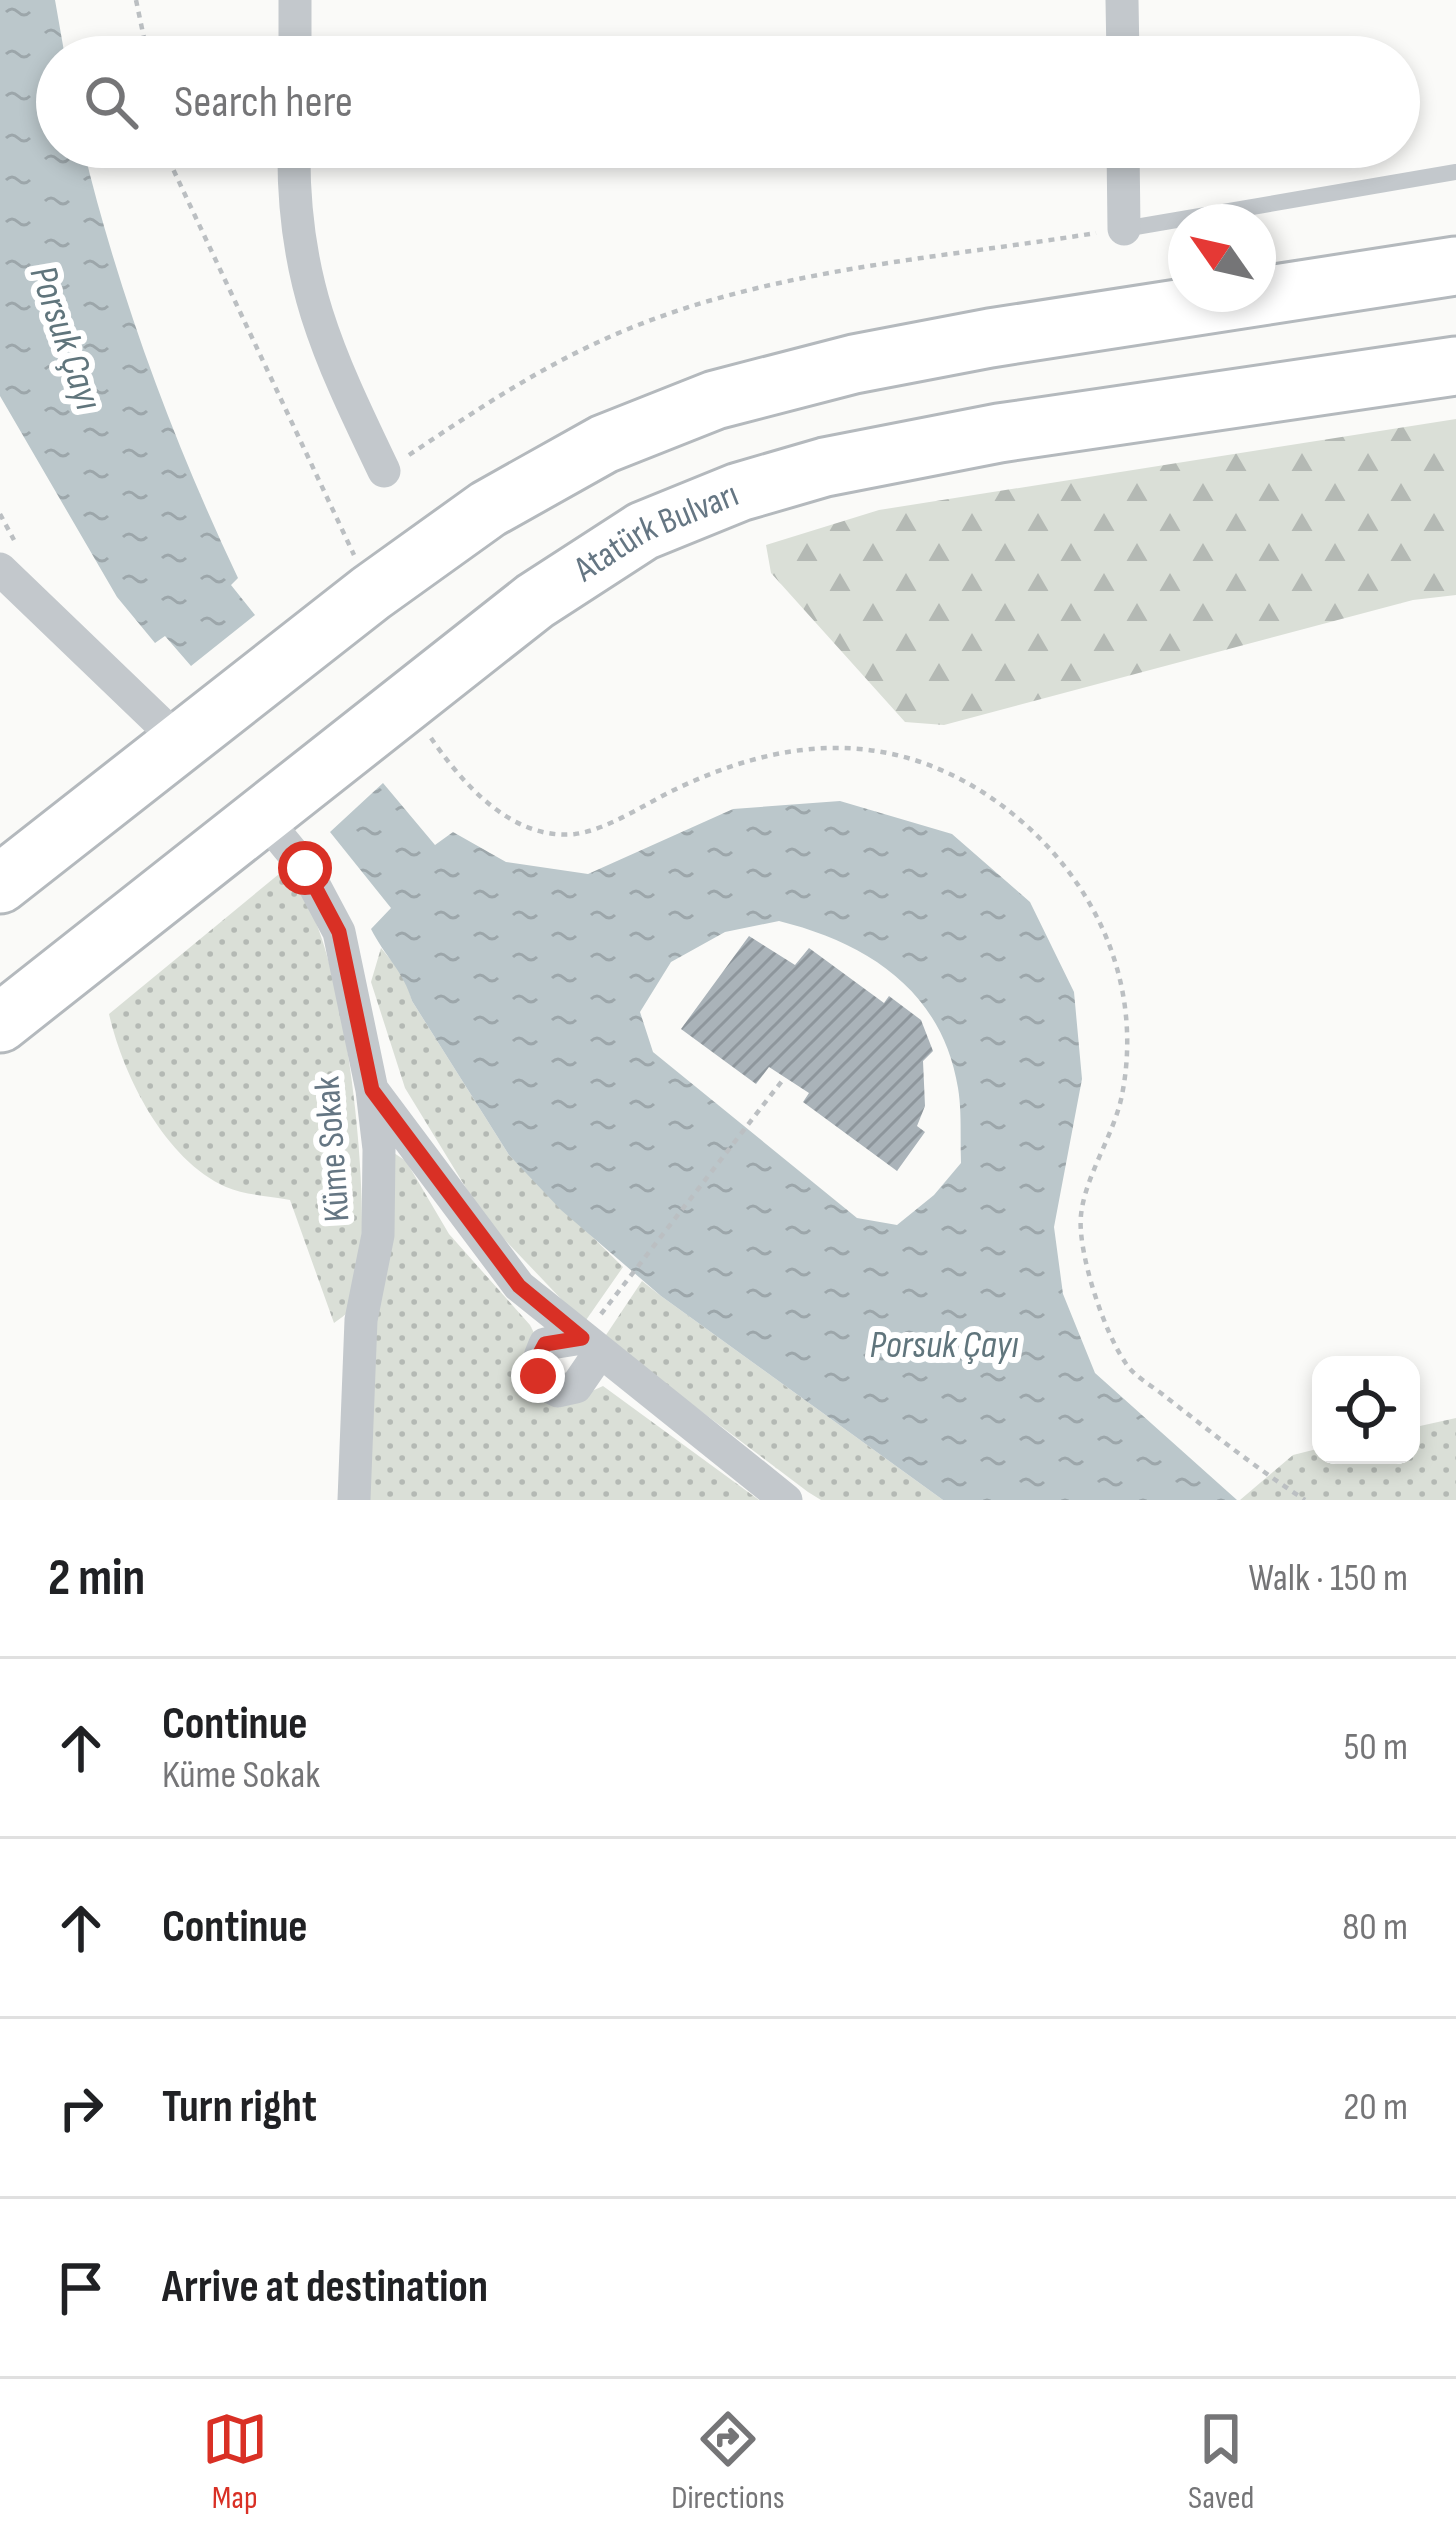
<!DOCTYPE html>
<html lang="en">
<head>
<meta charset="utf-8">
<style>
	:root { --surface:#fff; --page:#f2f2f2; --text:#202124; --muted:#757577; --line:#e0e0e0; --accent:#d93025 }
	body { margin:0; font-family:"Sofia Sans Condensed",sans-serif; background:var(--page); color:var(--text) }
	.controls { position:absolute; right:36px; bottom:36px; display:grid; overflow:hidden; border-radius:24px; box-shadow:0 6px 18px #0003 }
	.controls button { width:108px; height:108px; display:grid; place-items:center; padding:0; border:0; border-bottom:3px solid var(--line); background:var(--surface); color:var(--text); font:60px sans-serif }
	.compass { position:absolute; left:1168px; top:204px; width:108px; height:108px; border-radius:50%; background:var(--surface); box-shadow:0 6px 18px #0003; rotate:304deg }
	.stop { position:absolute; width:36px; height:36px; margin:-27px; border:9px solid #d93025; border-radius:50%; background:#fff }
	.stop.end { background:#d93025; border-color:#fff; box-shadow:0 3px 12px #0008 }
	.list { margin:0; padding:0; list-style:none }
	h2 { display:flex; justify-content:space-between; align-items:center; height:156px; margin:0; padding:0 48px; font-size:51px }
	h2 small { font-size:39px; font-weight:400; color:var(--muted) }
	.list li { display:grid; grid-template-columns:78px 1fr auto; gap:36px; align-items:center; box-sizing:border-box; height:180px; padding:0 48px; border-top:3px solid var(--line) }
	.list b { display:block; font-size:45px; white-space:nowrap }
	.list p { margin:0; font-size:39px; white-space:nowrap; color:var(--muted) }
	.list em { font-size:39px; font-style:normal; color:var(--muted) }
	.icon { flex:none; width:66px; height:66px; fill:none; stroke:currentColor; stroke-width:2; stroke-linecap:round; stroke-linejoin:round }
	.map { position:relative; flex:none; width:1456px; height:1500px; overflow:hidden }
	.search { position:absolute; background:var(--surface); box-shadow:0 6px 18px #0003; left:36px; right:36px; top:36px; height:132px; display:flex; align-items:center; gap:30px; box-sizing:border-box; padding:0 42px; border-radius:66px; color:var(--muted); font-size:45px }
	.sheet { height:876px; background:var(--surface) }
	nav { display:flex; justify-content:space-around; align-items:center; box-sizing:border-box; height:168px; border-top:3px solid var(--line); background:var(--surface); font-size:33px; color:var(--muted) }
	nav a { display:grid; justify-items:center; gap:6px }
	nav .on { color:var(--accent) }
	.map>svg:first-child { display:block }
</style>
</head>
<body>
<div class="map">
<svg width="1456" height="1500" viewBox="0 0 1456 1500">
	<defs>
		<pattern id="grass-dots" width="8" height="8" patternUnits="userSpaceOnUse" patternTransform="scale(3)"><rect width="8" height="8" fill="#dadfd7"/><path d="M2 2h.1M6 6h.1" fill="none" stroke="#b4b9b4" stroke-width="1.8" stroke-linecap="round"/></pattern>
		<pattern id="forest-firs" width="22" height="20" patternUnits="userSpaceOnUse" patternTransform="scale(3)"><rect width="22" height="20" fill="#dadfd7"/><path d="M5 1l3.5 6h-7zM16 11l3.5 6h-7z" fill="#b4b9b4"/></pattern>
		<pattern id="water-ripples" width="26" height="14" patternUnits="userSpaceOnUse" patternTransform="scale(3)"><rect width="26" height="14" fill="#bbc7cb"/><path d="M2 4q2-2 4 0t4 0M15 11q2-2 4 0t4 0" fill="none" stroke="#9ca6aa"/></pattern>
		<pattern id="building-hatch" width="6" height="6" patternUnits="userSpaceOnUse" patternTransform="scale(3)"><rect width="6" height="6" fill="#aab3b9"/><path d="M-1 1l2-2M0 6l6-6M5 7l2-2" fill="none" stroke="#8e969c"/></pattern>
	</defs>
	<rect width="100%" height="100%" fill="#fafaf8"/>
	<path fill="url(#grass-dots)" d="M279,874C344,887 380,1244 353,1304C350,1312 341,1318 334,1323L290,1200C270,1196 244,1195 226,1187C164,1159 123,1075 109,1014Z
		M381,948L405,977L412,1001L509,1155L623,1267L584,1323L485,1219L405,1088L371,982Z
		M394,1153L406,1161L449,1234L530,1325L534,1333L523,1372L533,1395L559,1406L603,1386L759,1500H368L369,1388Z
		M642,1281L661,1296L943,1500H821L808,1492L604,1338Z
		M1456,1418V1500H1240L1293,1455L1321,1448V1455H1411V1428Z"/>
	<path fill="url(#forest-firs)" d="M1456,419V595L1413,600L944,725L905,722L771,573L766,545L879,510Z"/>
	<path fill="url(#water-ripples)" fill-rule="evenodd" d="M0,0H55L65,57H57V147H83C119,295 173,441 238,578L231,585L255,615L191,666L165,636L155,643L117,597L0,396Z
		M383,783L435,845L453,832L506,862L588,874L733,809L840,801L952,834L1030,902L1074,992L1082,1079L1054,1227L1063,1294L1095,1373L1237,1500H943L661,1296L561,1210L509,1155L412,1001C404,972 384,955 371,929L391,908L330,832ZM779,921C867,943 942,990 958,1088C962,1112 960,1139 961,1163L934,1195L897,1225L857,1218L653,1052L640,1012L671,962L725,932Z"/>
	<path fill="url(#building-hatch)" d="M749,936L795,965L809,948L884,1003L889,996L921,1020L933,1051L923,1061L925,1106L917,1126L925,1132L897,1171L803,1102L809,1093L769,1067L756,1084L681,1029Z"/>
	<g fill="none" stroke-linecap="round" stroke-linejoin="round">
		<defs>
			<g id="trunk">
				<path d="M0,884L371,593L488,509L604,444L715,400L854,364L990,338L1456,266"/>
				<path id="s1" d="M0,1023L535,601L643,531L739,492L825,467L999,433L1456,366"/>
			</g>
		</defs>
		<use href="#trunk" stroke="#b4b9bd" stroke-width="63"/>
		<path stroke="#bbbfc2" stroke-width="4.5" stroke-dasharray="6 6" stroke-linecap="butt" d="M136,0L148,57
			M168,147L173,169L354,555
			M409,455C475,411 540,367 614,335C765,269 935,259 1096,233
			M0,514L14,540
			M431,738C462,783 512,841 575,834C607,830 645,804 674,790C779,739 883,728 984,793C1085,859 1146,973 1122,1095C1114,1135 1085,1176 1081,1215C1077,1251 1104,1332 1125,1362C1133,1376 1154,1387 1166,1397C1212,1433 1256,1468 1305,1500
			M601,1314L785,1077"/>
		<path stroke="#c3c8cc" stroke-width="16" d="M1124,229L1456,172"/>
		<path stroke="#c3c8cc" stroke-width="33" d="M1122,0L1123,57
			M295,57V0
			M294,147C292,280 328,354 384,471
			M1123,147L1124,229
			M0,569L179,741
			M263,817L305,868L339,932L372,1090L379,1149L378,1235L361,1320L354,1500
			M373,1091L519,1286L786,1500
			M582,1338L545,1344L536,1367L543,1382L558,1391L576,1387L600,1352"/>
		<use href="#trunk" stroke="#fff" stroke-width="57"/>
	</g>
	<g fill="none" stroke-linecap="round" stroke-linejoin="round">
		<path stroke="#d93025" stroke-width="15" d="M305,868L339,932L372,1090L519,1286L582,1338L545,1344L537,1359L538,1376"/>
	</g>
	<g text-anchor="middle" dominant-baseline="central" stroke-width="12" stroke-linejoin="round" paint-order="stroke">
		<g font-size="36" fill="#657683" stroke="#fff">
			<text stroke="none"><textPath href="#s1" startOffset="822">Atatürk Bulvarı</textPath></text>
			<text transform="translate(333 1149) rotate(-94)">Küme Sokak</text>
		</g>
		<g font-size="39" font-style="italic" fill="#60757c" stroke="#fff">
			<text transform="translate(65 338) rotate(71)">Porsuk Çayı</text>
			<text x="944" y="1345">Porsuk Çayı</text>
		</g>
	</g>
</svg>
<div class="controls">
<button><svg class="icon" aria-label="locate" viewBox="0 0 24 24"><circle cx="12" cy="12" r="6"/><path d="M12 2v4M12 18v4M2 12h4M18 12h4"/></svg></button>
</div>
<svg class="compass" viewBox="-18 -18 36 36"><path d="M0-13l5 13h-10z" fill="#e53935"/><path d="M0 13l5-13h-10z" fill="#757577"/></svg>
<div class="stop" style="left:305px;top:868px"></div>
<div class="stop end" style="left:538px;top:1376px"></div>
<div class="search"><svg class="icon" aria-label="search" viewBox="0 0 24 24"><circle cx="10" cy="10" r="6"/><path d="M15 15l6 6"/></svg>Search here</div>
</div>
<section class="sheet">
<h2>2 min<small>Walk · 150 m</small></h2>
<ul class="list">
<li><svg class="icon" aria-label="ahead" viewBox="0 0 24 24"><path d="M12 20V5M6 11l6-6 6 6"/></svg><div><b>Continue</b><p>Küme Sokak</p></div><em>50 m</em></li>
<li><svg class="icon" aria-label="ahead" viewBox="0 0 24 24"><path d="M12 20V5M6 11l6-6 6 6"/></svg><div><b>Continue</b></div><em>80 m</em></li>
<li><svg class="icon" aria-label="right" viewBox="0 0 24 24"><path d="M7 20v-9h11M14 6l5 5-5 5"/></svg><div><b>Turn right</b></div><em>20 m</em></li>
<li><svg class="icon" aria-label="arrive" viewBox="0 0 24 24"><path d="M6 21V4h12l-3 4 3 4H6"/></svg><div><b>Arrive at destination</b></div></li>
</ul>
</section>
<nav>
<a class="on"><svg class="icon" aria-label="map" viewBox="0 0 24 24"><path d="M3 6l6-2 6 2 6-2v14l-6 2-6-2-6 2zM9 4v14M15 6v14"/></svg>Map</a>
<a><svg class="icon" aria-label="directions" viewBox="0 0 24 24"><path d="M12 3l9 9-9 9-9-9zM9 14v-3h6M13 9l2 2-2 2"/></svg>Directions</a>
<a><svg class="icon" aria-label="saved" viewBox="0 0 24 24"><path d="M7 4h10v16l-5-4-5 4z"/></svg>Saved</a>
</nav>
</body>
</html>
